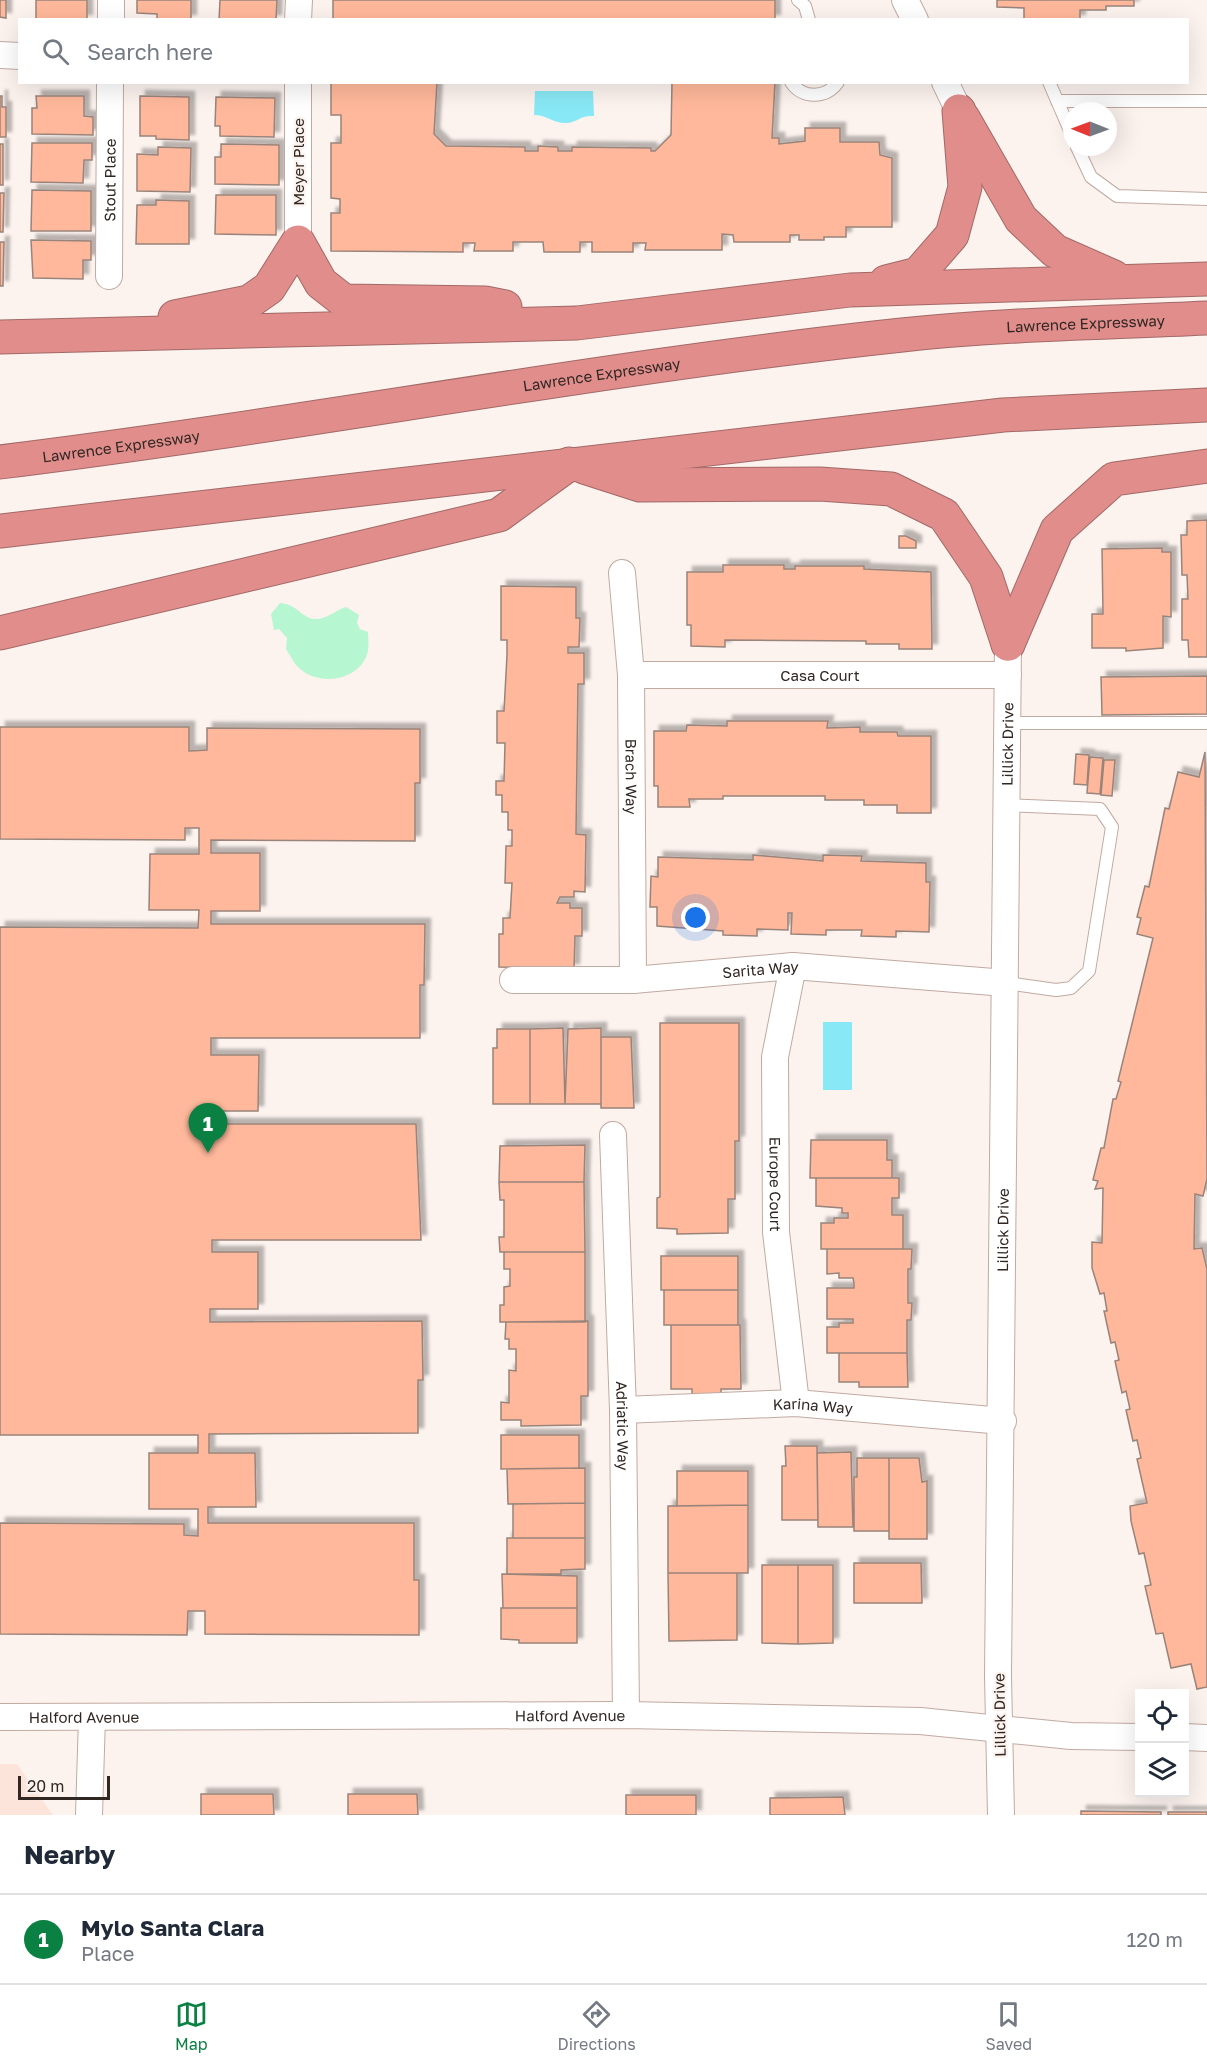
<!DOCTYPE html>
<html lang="en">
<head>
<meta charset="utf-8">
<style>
	:root { --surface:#fff; --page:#f6f6f7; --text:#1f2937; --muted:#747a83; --line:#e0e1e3; --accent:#0b8043 }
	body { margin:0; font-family:"Golos Text",sans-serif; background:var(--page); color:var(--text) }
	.controls { position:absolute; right:18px; bottom:18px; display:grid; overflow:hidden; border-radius:0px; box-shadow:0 6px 24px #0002 }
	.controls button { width:54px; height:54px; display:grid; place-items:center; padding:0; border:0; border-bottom:2px solid var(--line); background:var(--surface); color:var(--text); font:30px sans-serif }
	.compass { position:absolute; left:1063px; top:102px; width:54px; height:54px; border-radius:50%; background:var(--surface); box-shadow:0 6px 24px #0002; rotate:271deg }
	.scale { position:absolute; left:18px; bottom:15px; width:92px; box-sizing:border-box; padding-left:6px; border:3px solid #302723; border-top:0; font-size:16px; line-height:21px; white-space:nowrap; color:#302723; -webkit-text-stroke:4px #fcf3ef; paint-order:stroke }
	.you { position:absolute; left:696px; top:918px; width:21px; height:21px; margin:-15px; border:4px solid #fff; border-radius:50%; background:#1a73e8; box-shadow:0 0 0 9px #1a73e833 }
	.badge { display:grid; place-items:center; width:39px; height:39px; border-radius:50%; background:var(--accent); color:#fff; font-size:20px; font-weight:700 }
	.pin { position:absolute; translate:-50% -50px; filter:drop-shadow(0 2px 3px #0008) }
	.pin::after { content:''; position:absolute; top:32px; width:21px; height:18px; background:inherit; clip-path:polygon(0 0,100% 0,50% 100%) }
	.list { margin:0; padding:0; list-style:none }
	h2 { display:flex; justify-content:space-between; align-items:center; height:78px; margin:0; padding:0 24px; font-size:26px }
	h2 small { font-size:20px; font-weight:400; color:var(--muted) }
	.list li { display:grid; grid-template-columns:39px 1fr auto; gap:18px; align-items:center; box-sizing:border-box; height:90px; padding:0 24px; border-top:2px solid var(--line) }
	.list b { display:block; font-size:22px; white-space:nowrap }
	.list p { margin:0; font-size:20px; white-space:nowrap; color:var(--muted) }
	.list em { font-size:20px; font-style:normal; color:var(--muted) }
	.icon { flex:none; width:33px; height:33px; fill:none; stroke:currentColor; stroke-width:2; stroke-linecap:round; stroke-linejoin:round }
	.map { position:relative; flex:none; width:1207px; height:1815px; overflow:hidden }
	.search { position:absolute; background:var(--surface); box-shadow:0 6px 24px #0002; left:18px; right:18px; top:18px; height:66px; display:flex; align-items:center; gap:15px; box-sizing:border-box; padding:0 21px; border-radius:0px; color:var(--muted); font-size:22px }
	.sheet { height:168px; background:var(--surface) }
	nav { display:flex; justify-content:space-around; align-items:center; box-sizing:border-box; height:84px; border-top:2px solid var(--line); background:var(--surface); font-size:16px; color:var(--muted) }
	nav a { display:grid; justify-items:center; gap:3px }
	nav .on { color:var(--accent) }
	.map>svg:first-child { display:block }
</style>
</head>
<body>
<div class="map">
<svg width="1207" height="1815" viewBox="0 0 1207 1815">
	<defs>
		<filter id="shadow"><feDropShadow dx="5.5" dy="-5.5" stdDeviation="1.5" flood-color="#0004"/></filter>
	</defs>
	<rect width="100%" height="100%" fill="#fcf3ef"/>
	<path fill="#fde4da" d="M0,1764H17L53,1815H0Z"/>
	<path fill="#b6f6d1" d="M280,603C297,604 302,618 314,619C326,620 336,610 346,607L359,615L357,623L360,629L368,632C368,638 369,645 368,651C361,681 319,687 299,668C294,664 290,655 286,649L287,638L279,629L274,630L271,614Z"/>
	<path fill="#89e8f5" d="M535,91H593L594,116C580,115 578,122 567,123C554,124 547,115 534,115Z
		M823,1022H852V1090H823Z"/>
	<path fill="#ffb89b" stroke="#99847b" stroke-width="1.5" filter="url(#shadow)" d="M0,0H6V18L0,17Z
		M36,0H87V20L36,19Z
		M137,0H191V20H157V14L137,13Z
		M220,0H277L276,20H219Z
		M333,0H775V20H333Z
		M997,0H1134V6H1106V10H1080V20H1024V8L997,7Z
		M331,82H437L434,134L446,146L525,147V151H538V146L558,147V151H572V147L651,148V151H655L671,135L672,82H775L772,138H779V144L805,141V128H840V142H879L880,155L892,158V227H846V237H824V240H799V235H790V242H734L733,235L722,234V250H645L646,243H633V252H592V242H580V252H544L543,242H513V251H474L475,243H463V252L331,251V213H340V199L331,198V143H341V115H331Z
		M0,96H2V107H6V137H0Z
		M36,96H84V116L93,117V135L32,134V108H37Z
		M140,96L189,97V140L156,139V136H140Z
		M216,97L275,98L274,137L220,136V126H215Z
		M32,143H92V160H84L83,183L31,182Z
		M0,144H3V185H0Z
		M221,144L279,145V185L215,184V157H221Z
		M158,147L191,148L190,192L137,191V154L158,155Z
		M32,190L91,191V231H31Z
		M0,193H4L3,232H0Z
		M216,195H276V235L215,234Z
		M156,200L189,201V244H136L137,205H156Z
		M31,240L91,241V260H83V279L33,278Z
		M0,242H4L3,286H0Z
		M1207,520V657H1189L1188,640H1182V599H1188L1187,575H1182L1181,535H1187V521Z
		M899,536H906L916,541V548H899Z
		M1162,548V552H1171V617L1163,616V648L1126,651V648H1092V614H1103L1102,549Z
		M723,565H784V569H795V566H864V569L931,572L932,649H899V644H866V641L725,640V647L691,646V625H687V572H723Z
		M501,586L576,587V618H580L579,647H568V653H584V684H578L576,834L586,835L585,892L574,891V897H560L557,903H570V908H582V936H575L574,969L499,967V934H503V918H510L511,900L512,883H505L506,846H512V830H508V812H502V795H496V781H504L505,743H497V711H504L507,655V640H501Z
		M1207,676V714L1102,715L1101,677Z
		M727,721H828L827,728L860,727V732H897L898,736H931V813H897V805H864V800H825V796H723V799H689L690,807H658V786H654V731H686L687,725L727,726Z
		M0,727H189V751L207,750V728L420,729V783H415V841L211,840V853H260V911H211V924H425L424,985H420V1038H211V1055H259L258,1111H210V1124H416L421,1240H212V1252H258V1309H210V1322L422,1321L423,1380H418V1433L209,1434V1453H255L256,1507H208V1523H414V1580H419V1635L205,1634V1611H188L187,1635L0,1634V1523L184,1524V1535L198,1536V1509H149V1453H198V1435H0V927L198,928L199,910H149L150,854H199V828H185V840L0,839Z
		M1205,752L1207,1179L1203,1196L1195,1194L1194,1249L1202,1248L1207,1269V1687L1197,1689L1191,1664L1171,1668L1163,1633L1156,1634L1145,1586L1151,1585L1144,1553L1139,1554L1131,1521L1130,1506L1147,1503L1137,1459L1141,1458L1137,1440L1133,1441L1126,1410L1130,1409L1126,1391L1122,1393L1115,1361L1119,1360L1115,1342L1111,1343L1104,1311H1107L1104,1293L1100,1294L1092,1268V1242L1102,1243L1103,1188L1095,1189L1098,1181L1093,1180L1101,1148H1104L1113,1099H1116L1121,1082L1118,1081L1153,938L1137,934L1141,918L1137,917L1145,886L1149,887L1165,808L1169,809L1178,772L1199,777Z
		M1076,754L1089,755L1087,785L1074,784Z
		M1090,757L1103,758L1100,794L1087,793Z
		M1104,760H1115L1112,796L1101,795Z
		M753,855L823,861V855L862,856L861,861L926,863V882H930L929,932L896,931V937L861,936L862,930H826V935L791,934L792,913H788V930L757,929V936L723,935V931L657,926V907H650L651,876L658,877V857L753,860Z
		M660,1023H739V1141H735V1199H728V1233L677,1234V1229L657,1228V1198L660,1197Z
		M563,1028L565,1104H530V1029Z
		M601,1028V1104H565L568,1029Z
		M497,1029H530V1104H493V1048H497Z
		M601,1037H631L634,1108H601Z
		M811,1140H887V1160H892V1178H810Z
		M585,1145L584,1182H499L500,1146Z
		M816,1178H899V1198H892V1215H903V1249H821V1223H834V1218H848V1213H842V1208L816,1206Z
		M499,1182H584L585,1252H500L499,1237H504V1200H500Z
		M827,1249H912L911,1269H908V1303H912L911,1320H907V1353H827V1327H839V1323H853V1319H827V1288H854V1283L853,1278H839V1273L827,1274Z
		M504,1252H585V1322H500V1305H504V1287L510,1286V1269H504Z
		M661,1256H738V1290H661Z
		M664,1290H738V1325H664Z
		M588,1321V1396H581V1425L521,1426V1420H501V1402L509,1403V1370L516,1371V1349H509V1339H505L506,1322Z
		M671,1325H740L741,1389H721V1394H692V1389H671Z
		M839,1353H907L908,1387H859V1382H839Z
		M501,1435H579V1468L501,1469Z
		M785,1446H817L818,1520H782V1466H786Z
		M851,1452L853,1527H818L817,1453Z
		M857,1458H889V1531H854V1477H857Z
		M889,1458H919L922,1482L927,1481V1539H889Z
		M585,1468V1503L508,1504L507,1469Z
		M677,1471H748V1505L677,1506Z
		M585,1503V1538H513V1504Z
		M748,1505V1573H668V1506Z
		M507,1538H585V1569L561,1570V1574H507Z
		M854,1563H921L922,1603H854Z
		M762,1565H798V1644L762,1643Z
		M798,1565H833V1643L798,1644Z
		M668,1573H737V1640L669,1641Z
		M502,1574L577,1576V1608H503Z
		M501,1608H577V1643H519V1640L501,1639Z
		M201,1794H273L274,1815H201Z
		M348,1794H417L418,1815H348Z
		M626,1795H696V1815H626Z
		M843,1797L845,1815H770V1798Z
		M1081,1811L1161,1812V1815H1081Z
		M1168,1812H1207V1815H1168Z"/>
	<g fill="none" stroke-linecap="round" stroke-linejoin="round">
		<defs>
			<path id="lane" d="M798,0L805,6L809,20
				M791,82C802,99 826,99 838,82
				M1049,82L1072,135
				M1057,101H1207
				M1077,147L1091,177L1117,196L1207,199
				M1008,723H1207
				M1006,983L1056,990L1071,988L1089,971L1112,827L1100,809L1007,805"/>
			<g id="street">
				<path d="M905,0L915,20"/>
				<path d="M111,20V0"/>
				<path d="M298,20L299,0"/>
				<path d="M0,55L20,56"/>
				<path d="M298,82V242"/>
				<path d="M945,82L959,111"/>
				<path id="s1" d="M109,276L110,82"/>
				<path id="s2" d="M622,573L631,675L633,980"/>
				<path id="s3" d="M631,675H1008"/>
				<path id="s4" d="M793,966L775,1057L776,1232L796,1403"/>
				<path id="s5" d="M513,980H633L793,966L1006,983"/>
				<path id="s6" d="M613,1135L623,1410L626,1715"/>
				<path id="s7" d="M623,1410L796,1403L1003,1421"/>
				<path id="s8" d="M0,1717L626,1715L920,1721L1071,1736L1140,1737"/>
				<path d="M1184,1737L1207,1738"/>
				<path d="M89,1815L92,1717"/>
				<path id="s9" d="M1001,1815L998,1676L1008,644"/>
			</g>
			<g id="highway">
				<path d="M963,118L1021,219L1055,251L1114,277"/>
				<path d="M886,282L918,274L952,235L965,187L959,111"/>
				<path d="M175,317L249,302L269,288L298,242L321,283L344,301L485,303L505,307"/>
				<path d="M0,337L577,323L850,290L1207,279"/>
				<path id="s10" d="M0,462C301,425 600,367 902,335C1003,324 1105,323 1207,318"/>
				<path d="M584,467L640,485L820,484L891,489L944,515L986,577L1008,644"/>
				<path d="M0,531L1003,415L1207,405"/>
				<path d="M0,633L499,515L569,464"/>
				<path d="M1008,644L1057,530L1114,479L1207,466"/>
			</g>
		</defs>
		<use href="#lane" stroke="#c0aaa1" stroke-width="14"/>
		<use href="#street" stroke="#c0aaa1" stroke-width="28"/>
		<use href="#highway" stroke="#a26967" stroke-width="35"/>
		<use href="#lane" stroke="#fff" stroke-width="12"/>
		<use href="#street" stroke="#fff" stroke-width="26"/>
		<use href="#highway" stroke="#e08d8b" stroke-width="33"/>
	</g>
	<g text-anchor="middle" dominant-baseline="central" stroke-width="4.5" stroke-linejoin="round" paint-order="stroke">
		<g font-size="15" fill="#302723" stroke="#fcf3ef">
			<text transform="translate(298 162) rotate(-90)">Meyer Place</text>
			<text stroke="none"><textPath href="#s1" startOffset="96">Stout Place</textPath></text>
			<text stroke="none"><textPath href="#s10" startOffset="1095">Lawrence Expressway</textPath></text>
			<text stroke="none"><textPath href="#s10" startOffset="608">Lawrence Expressway</textPath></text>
			<text stroke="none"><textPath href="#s10" startOffset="122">Lawrence Expressway</textPath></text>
			<text stroke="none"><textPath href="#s3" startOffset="189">Casa Court</textPath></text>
			<text stroke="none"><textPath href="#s9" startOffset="1071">Lillick Drive</textPath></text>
			<text stroke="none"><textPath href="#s2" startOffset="204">Brach Way</textPath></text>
			<text stroke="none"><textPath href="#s5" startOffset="248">Sarita Way</textPath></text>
			<text stroke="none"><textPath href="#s4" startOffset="220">Europe Court</textPath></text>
			<text stroke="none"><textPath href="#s9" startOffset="585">Lillick Drive</textPath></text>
			<text stroke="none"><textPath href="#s7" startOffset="190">Karina Way</textPath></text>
			<text stroke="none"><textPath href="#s6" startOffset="291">Adriatic Way</textPath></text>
			<text transform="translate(999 1715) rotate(-91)">Lillick Drive</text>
			<text stroke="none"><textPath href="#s8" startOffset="570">Halford Avenue</textPath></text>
			<text stroke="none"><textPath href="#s8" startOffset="84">Halford Avenue</textPath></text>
		</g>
	</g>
</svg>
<div class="controls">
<button><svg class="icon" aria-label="locate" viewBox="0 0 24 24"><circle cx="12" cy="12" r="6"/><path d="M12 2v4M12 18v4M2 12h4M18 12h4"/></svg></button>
<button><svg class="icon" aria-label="layers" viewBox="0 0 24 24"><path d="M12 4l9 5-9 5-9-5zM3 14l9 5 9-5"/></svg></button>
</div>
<svg class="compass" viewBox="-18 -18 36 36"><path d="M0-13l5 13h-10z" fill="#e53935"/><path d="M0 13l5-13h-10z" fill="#747a83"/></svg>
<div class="scale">20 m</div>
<div class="you"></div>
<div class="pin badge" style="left:208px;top:1153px">1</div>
<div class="search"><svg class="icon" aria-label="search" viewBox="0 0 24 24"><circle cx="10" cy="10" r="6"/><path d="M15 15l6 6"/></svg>Search here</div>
</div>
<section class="sheet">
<h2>Nearby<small></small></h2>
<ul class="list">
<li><span class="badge">1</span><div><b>Mylo Santa Clara</b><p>Place</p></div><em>120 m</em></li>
</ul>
</section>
<nav>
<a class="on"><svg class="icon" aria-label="map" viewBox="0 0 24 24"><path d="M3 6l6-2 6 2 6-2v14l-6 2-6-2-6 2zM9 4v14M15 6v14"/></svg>Map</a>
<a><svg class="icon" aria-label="directions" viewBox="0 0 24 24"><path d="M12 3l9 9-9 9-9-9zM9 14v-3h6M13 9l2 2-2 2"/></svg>Directions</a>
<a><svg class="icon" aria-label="saved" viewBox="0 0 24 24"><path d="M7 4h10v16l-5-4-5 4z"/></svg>Saved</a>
</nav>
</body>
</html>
